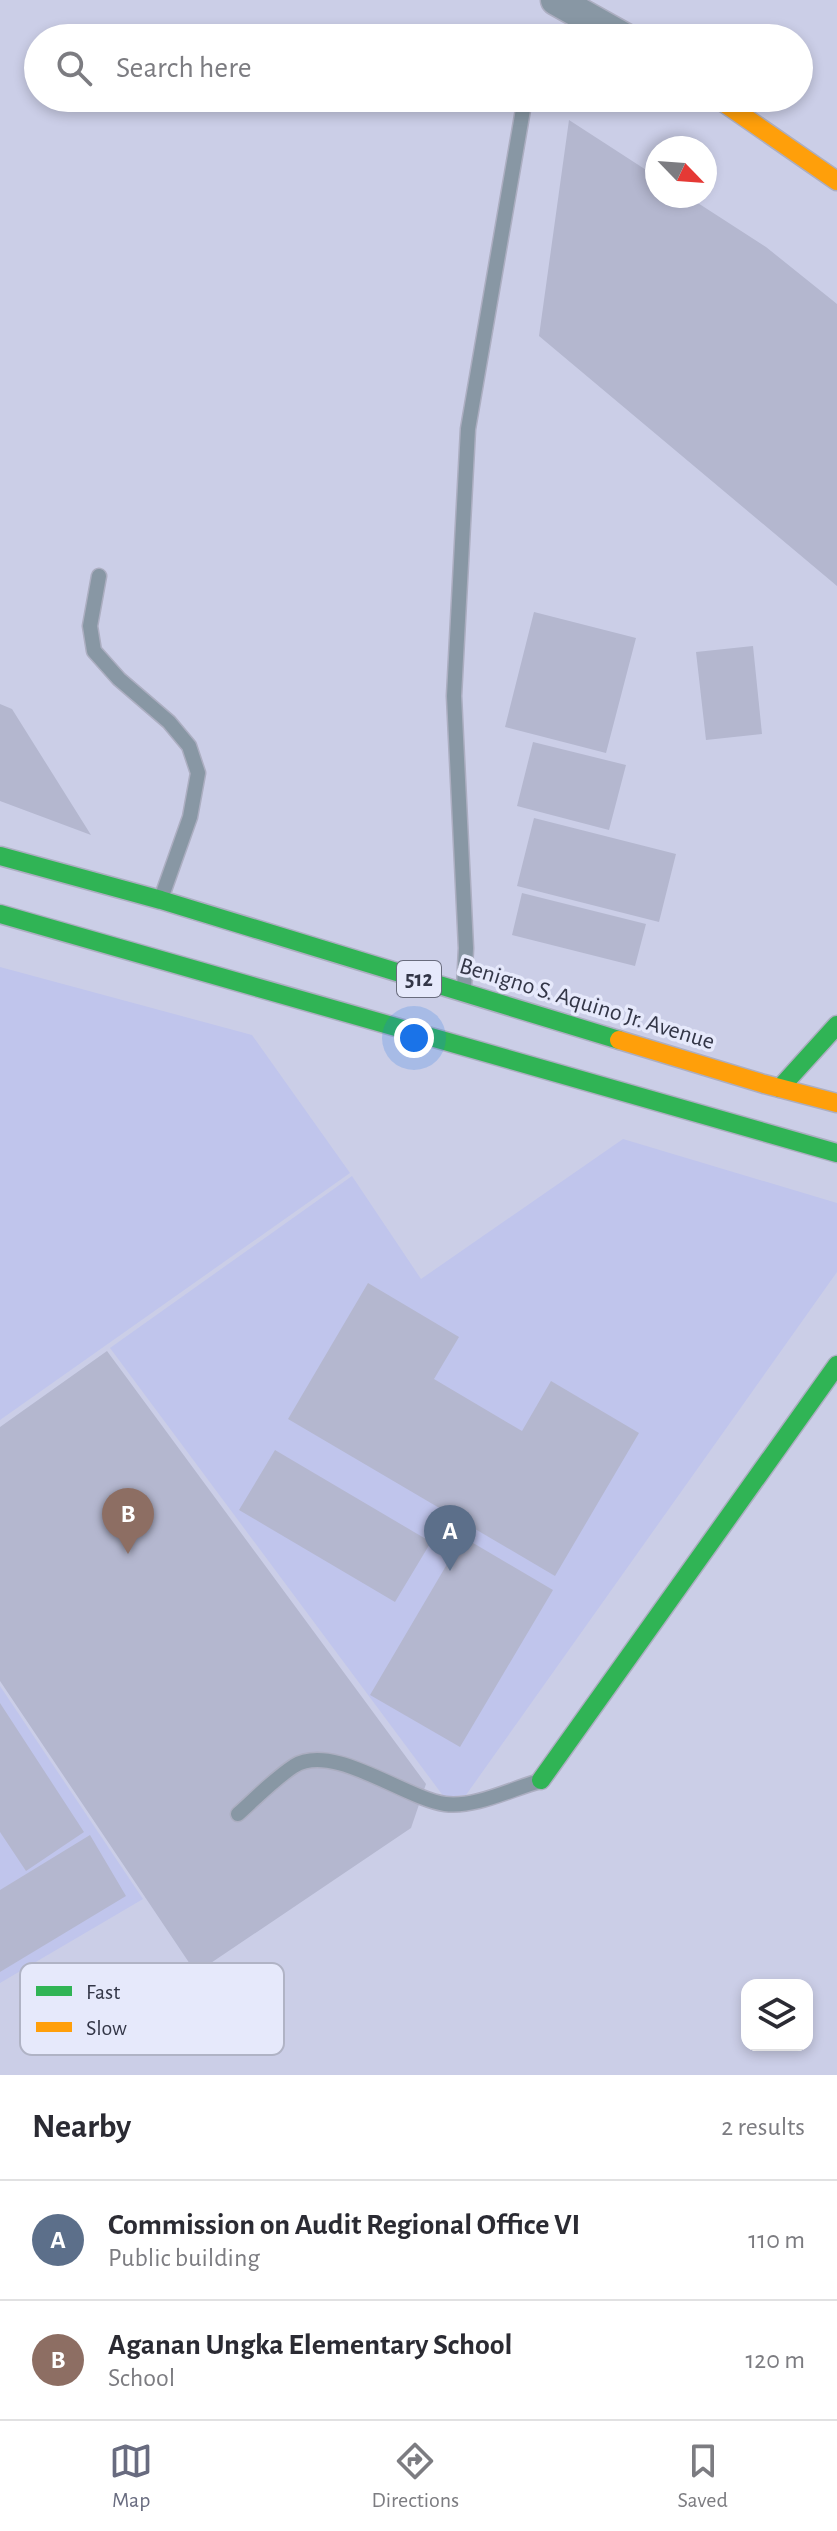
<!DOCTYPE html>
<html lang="en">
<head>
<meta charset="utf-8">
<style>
	:root { --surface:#fff; --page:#f2f2f3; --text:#2b2b33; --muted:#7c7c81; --line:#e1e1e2; --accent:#686b7f }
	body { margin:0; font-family:"Alegreya Sans",sans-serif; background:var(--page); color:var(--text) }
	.controls { position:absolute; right:24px; bottom:24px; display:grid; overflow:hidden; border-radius:16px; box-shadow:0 4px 12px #0003 }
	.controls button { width:72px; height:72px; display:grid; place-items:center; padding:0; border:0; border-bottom:2px solid var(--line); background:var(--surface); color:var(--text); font:40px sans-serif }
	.compass { position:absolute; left:645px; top:136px; width:72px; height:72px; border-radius:50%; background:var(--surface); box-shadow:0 4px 12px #0003; rotate:115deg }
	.you { position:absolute; left:414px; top:1038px; width:28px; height:28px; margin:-20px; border:6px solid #fff; border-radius:50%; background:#1a73e8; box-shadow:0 0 0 12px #1a73e833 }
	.badge { display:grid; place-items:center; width:52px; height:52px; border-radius:50%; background:var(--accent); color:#fff; font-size:26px; font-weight:700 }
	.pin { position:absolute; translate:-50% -66px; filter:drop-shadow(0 2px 4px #0008) }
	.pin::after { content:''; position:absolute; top:42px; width:28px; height:24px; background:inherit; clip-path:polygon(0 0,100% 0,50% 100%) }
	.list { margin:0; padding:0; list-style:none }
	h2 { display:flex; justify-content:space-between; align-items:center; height:104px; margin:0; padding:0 32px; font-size:34px }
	h2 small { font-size:26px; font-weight:400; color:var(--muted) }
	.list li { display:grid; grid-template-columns:52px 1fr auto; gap:24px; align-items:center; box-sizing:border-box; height:120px; padding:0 32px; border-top:2px solid var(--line) }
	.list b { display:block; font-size:30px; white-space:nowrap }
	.list p { margin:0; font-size:26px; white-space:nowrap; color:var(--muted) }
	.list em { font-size:26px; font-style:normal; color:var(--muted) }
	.icon { flex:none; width:44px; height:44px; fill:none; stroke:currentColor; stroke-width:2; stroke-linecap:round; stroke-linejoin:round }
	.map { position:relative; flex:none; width:837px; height:2075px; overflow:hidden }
	.search { position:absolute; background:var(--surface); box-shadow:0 4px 12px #0003; left:24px; right:24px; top:24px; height:88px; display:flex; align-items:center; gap:20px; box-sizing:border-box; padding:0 28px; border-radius:44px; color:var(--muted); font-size:30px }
	.sheet { height:344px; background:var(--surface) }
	nav { display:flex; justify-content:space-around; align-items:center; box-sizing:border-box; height:112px; border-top:2px solid var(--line); background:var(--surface); font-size:22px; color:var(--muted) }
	nav a { display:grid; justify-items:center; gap:4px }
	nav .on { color:var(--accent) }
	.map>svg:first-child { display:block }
</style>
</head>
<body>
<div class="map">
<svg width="837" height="2075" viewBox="0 0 837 2075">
	<rect width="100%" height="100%" fill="#cbcee7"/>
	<path fill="#c0c5ec" d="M0,967L252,1035L350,1173L0,1420Z
		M623,1139L837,1203V1272L466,1795L444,1797L110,1348L352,1176L421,1279Z
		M0,1686L143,1899L0,1983Z"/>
	<path fill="#b4b7cf" d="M569,120L657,177V196H687L766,247L837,304V586L539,336Z
		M534,612L636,638L606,753L505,727Z
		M753,646L762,734L706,740L696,652Z
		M0,704L12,709L91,835L0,801Z
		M533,742L626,765L609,830L517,806Z
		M534,818L676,854L659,922L517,886Z
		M522,893L646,924L635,966L512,935Z
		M368,1283L459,1337L434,1379L522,1431L551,1381L639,1433L555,1576L288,1419Z
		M107,1351L426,1784L411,1828L196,1973L0,1681V1427Z
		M275,1450L431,1542L395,1602L239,1510Z
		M463,1537L553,1590L460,1747L370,1695Z
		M0,1703L84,1832L26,1871L0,1832Z
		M90,1835L126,1896L0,1972V1890Z"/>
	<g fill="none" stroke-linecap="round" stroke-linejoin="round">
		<defs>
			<path id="lane" d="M99,576L90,626L94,651L119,679L169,722L189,746L198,773L190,817L162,896
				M464,988L466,948L454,696L468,429L525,98
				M238,1814C256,1798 274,1779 294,1766C333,1742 404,1798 445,1804C475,1808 511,1789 540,1781"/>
			<path id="street" d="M556,0L624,38"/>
			<path id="fast" d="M0,856L161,900L619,1040
				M0,914L837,1153
				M780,1088L837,1025
				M541,1780L837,1365"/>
			<path id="slow" d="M717,98L837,181
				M619,1040L764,1084L837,1103"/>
		</defs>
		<use href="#lane" stroke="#acaec1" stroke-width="17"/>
		<use href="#street" stroke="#acaec1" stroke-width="33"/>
		<use href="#fast" stroke="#acaec1" stroke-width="21"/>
		<use href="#slow" stroke="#acaec1" stroke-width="21"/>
		<use href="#lane" stroke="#8897a4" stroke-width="14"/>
		<use href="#street" stroke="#8897a4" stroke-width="30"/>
		<use href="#fast" stroke="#30b455" stroke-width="18"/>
		<use href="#slow" stroke="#ff9f0a" stroke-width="18"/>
	</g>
	<g text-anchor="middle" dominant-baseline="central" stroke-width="7" stroke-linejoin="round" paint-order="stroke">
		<rect fill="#e6e9fb" stroke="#696c7d" stroke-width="2" x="397" y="961" width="44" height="36" rx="6"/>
		<g font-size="22" font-weight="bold" fill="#333647">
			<text x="419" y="979">512</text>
		</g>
		<g font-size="24" fill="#333647" stroke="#e6e9fb">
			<text transform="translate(587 1004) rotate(17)">Benigno S. Aquino Jr. Avenue</text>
		</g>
	</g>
	<rect x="20" y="1963" width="264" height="92" rx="12" fill="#e6e9fb" stroke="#b0b3c5" stroke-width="2"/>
	<rect x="36" y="1986" width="36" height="10" fill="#30b455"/>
	<rect x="36" y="2022" width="36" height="10" fill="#ff9f0a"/>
	<g font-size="22" fill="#333647">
		<text x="86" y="1999">Fast</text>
		<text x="86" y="2035">Slow</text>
	</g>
</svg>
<div class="controls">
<button><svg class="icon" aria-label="layers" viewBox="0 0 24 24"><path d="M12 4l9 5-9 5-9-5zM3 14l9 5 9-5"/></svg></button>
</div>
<svg class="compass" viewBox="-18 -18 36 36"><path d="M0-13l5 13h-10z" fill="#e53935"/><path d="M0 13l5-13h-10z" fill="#7c7c81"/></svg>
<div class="you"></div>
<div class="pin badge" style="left:450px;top:1571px;background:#5c6f8a">A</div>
<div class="pin badge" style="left:128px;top:1554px;background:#8d6e63">B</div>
<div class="search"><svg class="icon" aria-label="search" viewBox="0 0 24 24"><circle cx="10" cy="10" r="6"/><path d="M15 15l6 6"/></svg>Search here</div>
</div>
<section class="sheet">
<h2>Nearby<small>2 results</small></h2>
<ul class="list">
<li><span class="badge" style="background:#5c6f8a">A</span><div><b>Commission on Audit Regional Office VI</b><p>Public building</p></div><em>110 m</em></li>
<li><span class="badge" style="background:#8d6e63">B</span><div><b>Aganan Ungka Elementary School</b><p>School</p></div><em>120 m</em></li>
</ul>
</section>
<nav>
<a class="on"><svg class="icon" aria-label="map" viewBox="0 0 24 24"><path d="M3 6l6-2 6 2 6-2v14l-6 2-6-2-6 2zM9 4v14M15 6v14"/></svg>Map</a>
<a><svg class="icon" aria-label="directions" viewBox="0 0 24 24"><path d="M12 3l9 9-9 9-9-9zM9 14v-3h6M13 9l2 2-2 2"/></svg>Directions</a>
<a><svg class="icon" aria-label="saved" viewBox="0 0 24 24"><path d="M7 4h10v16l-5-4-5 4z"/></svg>Saved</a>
</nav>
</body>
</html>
